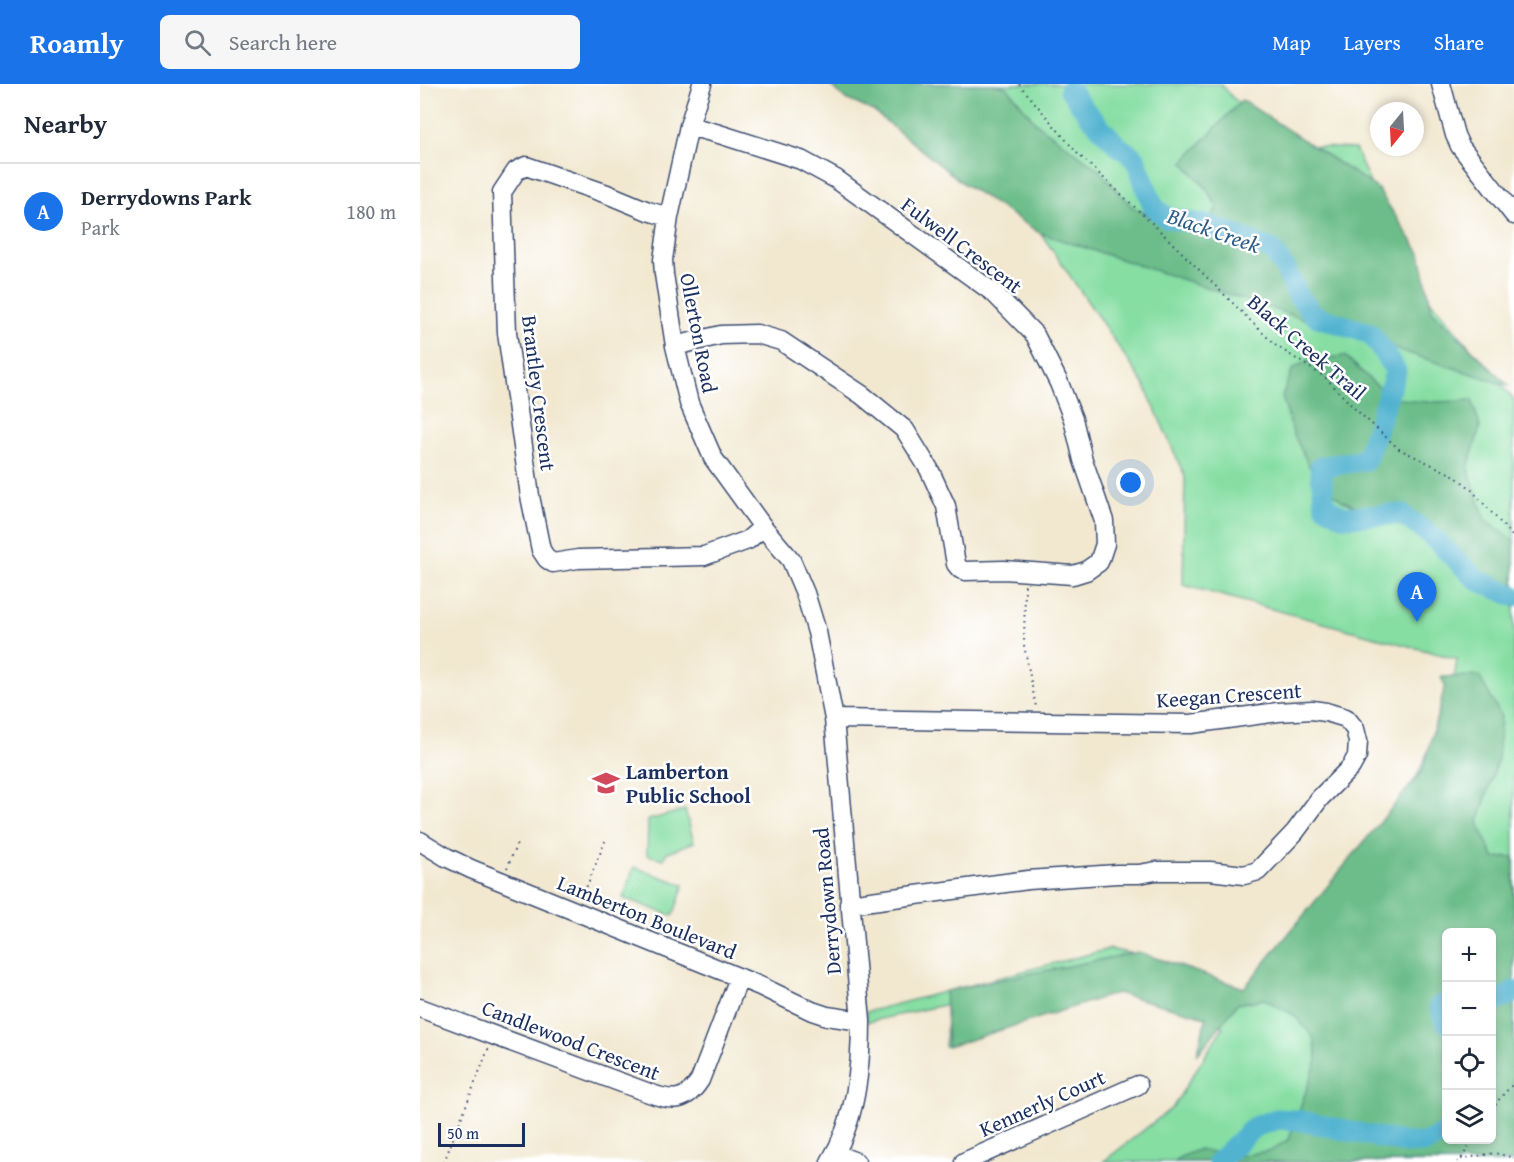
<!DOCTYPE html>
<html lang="en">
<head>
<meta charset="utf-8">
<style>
	:root { --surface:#fff; --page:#f6f6f7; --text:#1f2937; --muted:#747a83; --line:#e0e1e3; --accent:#1a73e8 }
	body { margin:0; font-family:"Gentium Book Plus",serif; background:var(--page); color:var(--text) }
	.controls { position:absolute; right:18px; bottom:18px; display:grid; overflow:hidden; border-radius:9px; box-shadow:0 3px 9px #0003 }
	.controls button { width:54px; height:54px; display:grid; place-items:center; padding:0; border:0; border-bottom:2px solid var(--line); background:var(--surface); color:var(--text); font:30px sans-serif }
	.compass { position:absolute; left:950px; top:18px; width:54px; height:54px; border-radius:50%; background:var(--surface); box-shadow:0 3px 9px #0003; rotate:198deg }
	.scale { position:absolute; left:18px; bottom:15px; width:87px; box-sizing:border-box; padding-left:6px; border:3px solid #1b2f5e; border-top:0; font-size:16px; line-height:21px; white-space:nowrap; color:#1b2f5e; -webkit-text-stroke:4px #fff; paint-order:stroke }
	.you { position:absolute; left:711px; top:399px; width:21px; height:21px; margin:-15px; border:4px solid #fff; border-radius:50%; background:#1a73e8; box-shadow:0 0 0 9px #1a73e833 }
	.badge { display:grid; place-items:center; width:39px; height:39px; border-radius:50%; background:var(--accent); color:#fff; font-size:20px; font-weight:700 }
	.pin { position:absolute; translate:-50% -50px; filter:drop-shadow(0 2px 3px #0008) }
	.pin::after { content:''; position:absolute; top:32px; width:21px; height:18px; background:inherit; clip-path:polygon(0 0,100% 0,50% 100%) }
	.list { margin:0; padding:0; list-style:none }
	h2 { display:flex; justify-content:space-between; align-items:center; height:78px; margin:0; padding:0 24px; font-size:26px }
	h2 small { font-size:20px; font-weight:400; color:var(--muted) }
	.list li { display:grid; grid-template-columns:39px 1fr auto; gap:18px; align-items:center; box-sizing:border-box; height:96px; padding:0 24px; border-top:2px solid var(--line) }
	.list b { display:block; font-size:22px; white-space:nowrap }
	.list p { margin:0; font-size:20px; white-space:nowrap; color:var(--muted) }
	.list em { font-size:20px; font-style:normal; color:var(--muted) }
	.icon { flex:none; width:33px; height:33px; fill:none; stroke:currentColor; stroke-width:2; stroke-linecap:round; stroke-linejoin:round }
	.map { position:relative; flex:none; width:1094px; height:1078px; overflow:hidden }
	header { display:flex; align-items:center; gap:36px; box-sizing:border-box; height:84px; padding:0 30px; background:var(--accent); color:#fff }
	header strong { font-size:28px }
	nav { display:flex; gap:33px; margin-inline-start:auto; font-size:21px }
	.search { width:420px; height:54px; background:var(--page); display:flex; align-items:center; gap:15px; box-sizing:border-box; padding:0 21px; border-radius:9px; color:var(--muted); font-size:22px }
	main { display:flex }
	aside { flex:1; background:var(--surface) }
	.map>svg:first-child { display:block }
</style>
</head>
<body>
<header>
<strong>Roamly</strong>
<div class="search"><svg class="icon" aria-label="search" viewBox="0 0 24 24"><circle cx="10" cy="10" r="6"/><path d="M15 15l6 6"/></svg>Search here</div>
<nav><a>Map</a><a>Layers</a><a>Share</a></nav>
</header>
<main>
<aside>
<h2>Nearby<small></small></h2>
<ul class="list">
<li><span class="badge">A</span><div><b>Derrydowns Park</b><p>Park</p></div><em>180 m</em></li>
</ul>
</aside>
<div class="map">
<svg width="1094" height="1078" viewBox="0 0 1094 1078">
	<rect width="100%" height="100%" fill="#fff"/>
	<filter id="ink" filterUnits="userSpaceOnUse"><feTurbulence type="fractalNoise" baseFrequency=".0167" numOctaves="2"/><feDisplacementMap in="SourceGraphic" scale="12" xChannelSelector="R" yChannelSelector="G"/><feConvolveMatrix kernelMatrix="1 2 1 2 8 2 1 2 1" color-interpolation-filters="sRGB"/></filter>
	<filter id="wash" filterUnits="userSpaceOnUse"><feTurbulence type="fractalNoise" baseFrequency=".008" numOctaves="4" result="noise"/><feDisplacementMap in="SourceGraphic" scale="24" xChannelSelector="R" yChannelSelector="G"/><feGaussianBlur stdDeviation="1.35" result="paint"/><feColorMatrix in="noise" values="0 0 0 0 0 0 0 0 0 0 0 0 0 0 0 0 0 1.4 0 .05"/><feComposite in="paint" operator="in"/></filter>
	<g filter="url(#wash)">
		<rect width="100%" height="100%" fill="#f2e8d0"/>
		<path fill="#86dea3" stroke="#508680" stroke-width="1.5" fill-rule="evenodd" d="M422,0H801L811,12L868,61L935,65L993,195L1094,316V1078H683L753,1023L803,943L741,913L688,908L525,963L528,920L447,938L446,928L689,865L743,876L828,910L992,703L1031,616L1037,575L763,501L765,393L724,300L622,151L562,103ZM1026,848H1072V1056H1026Z
			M265,726L274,758L246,769L244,775L227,771L228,736Z
			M214,783L264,801L253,832L203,814Z"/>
		<path fill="#6cbd89" stroke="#447674" stroke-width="1.5" fill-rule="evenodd" d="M409,0H572L587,3L616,39L678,85L711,122L742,139L783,151L797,123L786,104L763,78L822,16L957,104L1000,169L1012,227L1089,302L620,149L541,98L453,27L426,15Z
			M925,272C938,283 950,297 964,307C984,322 1028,318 1052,316L1060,343L1048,384L1065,435L1094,457V522L996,448L923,417L896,396L873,349L862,312L873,285L888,276Z
			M1059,592L1081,632L1078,675L1058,739L1074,774L1094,773V1078H755L758,1074L779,1065L814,1073L852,1066L869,1055L897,976L894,954L874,931L844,915L817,920L777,971L786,933L697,909L528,963L525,907L718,868L824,904L1003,686L1025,602L1021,593ZM1072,848V1056H1026V848Z"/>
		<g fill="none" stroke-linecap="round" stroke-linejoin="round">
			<path stroke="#51b3d0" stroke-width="21" d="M650,6L668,30L698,62L715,74L733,122L747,134L791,142L851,165L865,184L878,212L895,232L951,250L976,287L946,376L900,383L905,422L924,433L981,430L1008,449L1057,496L1094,512
				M1072,913L1079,916L1093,909L1094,907
				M1026,919L1020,922L1026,939
				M798,1078L834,1043L857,1035L877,1036L985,1059H1005L1026,1049"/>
		</g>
	</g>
	<g filter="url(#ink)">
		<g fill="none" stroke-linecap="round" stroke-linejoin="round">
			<defs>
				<path id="minor" d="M282,0L269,42L249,133L243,176L244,190L255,262L269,319L293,374L343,443L371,476L385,509L397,548L414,635L441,937C441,985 436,1036 410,1078
					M1021,0L1035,51L1040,62L1094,131
					M249,133L228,127L187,110L106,82L96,87L82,108L87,249L110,412L121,466L127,475L133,479L158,475L284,472L328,456L343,443
					M255,262L301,251L337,250L361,257L442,311L485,346L509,385L526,422L536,480L540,485L545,487L584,486L653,491L666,487L679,478L685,460L684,437L663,376L653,335L639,299L615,251L574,209L416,95L381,76L299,50L269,42
					M414,635L771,640L858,628L892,626L906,628L926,634L935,645L938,657L937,672L931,683L900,714L875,748L838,787L824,791L790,787H736L719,790H697L608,796L429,820
					M0,757L26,773L51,785L340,902L392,927L407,932L441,937
					M0,924L229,1009C253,1018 266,1018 280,996L319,894
					M415,1070L436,1078
					M544,1078L718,1001"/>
			</defs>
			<use href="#minor" stroke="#3b4b6f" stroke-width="21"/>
			<path stroke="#3b4b6f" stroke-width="2" stroke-dasharray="1.5 4.5" stroke-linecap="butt" d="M599,0L657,69L735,142L855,261L906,294L933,323L979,365L1033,391L1049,403L1094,454
				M605,501L604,561L616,623
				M87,784L98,757
				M162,814L186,755
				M1072,1026L1080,1014L1094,999
				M1041,1075L1075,1069L1094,1074
				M24,1078L69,963
				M1037,1078L1041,1075L1053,1056"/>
			<use href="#minor" stroke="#fff" stroke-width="18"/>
		</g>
	</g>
	<defs>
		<symbol id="school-bare" viewBox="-9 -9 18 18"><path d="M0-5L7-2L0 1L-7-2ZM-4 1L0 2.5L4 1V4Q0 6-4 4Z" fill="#d1495b" stroke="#fff" stroke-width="2.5" paint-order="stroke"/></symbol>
	</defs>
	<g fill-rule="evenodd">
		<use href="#school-bare" x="167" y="680" width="38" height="38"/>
	</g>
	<g text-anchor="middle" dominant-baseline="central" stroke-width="5" stroke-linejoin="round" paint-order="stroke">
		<g font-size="21" fill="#1b2f5e" stroke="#fff">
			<text transform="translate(542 161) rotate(37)">Fulwell Crescent</text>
			<text transform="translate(279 249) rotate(79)">Ollerton Road</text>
			<text transform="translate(887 263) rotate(41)">Black Creek Trail</text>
			<text transform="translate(119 309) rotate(83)">Brantley Crescent</text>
			<text transform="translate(809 611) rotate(-4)">Keegan Crescent</text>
			<text transform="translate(407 817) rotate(-95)">Derrydown Road</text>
			<text transform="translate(227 833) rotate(22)">Lamberton Boulevard</text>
			<text transform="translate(151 956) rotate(21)">Candlewood Crescent</text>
			<text transform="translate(622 1019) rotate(-24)">Kennerly Court</text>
		</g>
		<g font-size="21" font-weight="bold" fill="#1b2f5e" stroke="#fff" text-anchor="start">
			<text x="206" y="687">Lamberton<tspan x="206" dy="24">Public School</tspan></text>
		</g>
		<g font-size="22" font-style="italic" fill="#2e5d86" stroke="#fff">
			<text transform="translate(794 146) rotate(19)">Black Creek</text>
		</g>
	</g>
</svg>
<div class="controls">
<button>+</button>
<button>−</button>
<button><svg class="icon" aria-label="locate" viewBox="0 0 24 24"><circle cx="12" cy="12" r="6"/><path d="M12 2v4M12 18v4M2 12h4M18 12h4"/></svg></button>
<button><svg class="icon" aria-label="layers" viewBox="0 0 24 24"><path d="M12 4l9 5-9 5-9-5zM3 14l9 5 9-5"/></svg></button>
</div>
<svg class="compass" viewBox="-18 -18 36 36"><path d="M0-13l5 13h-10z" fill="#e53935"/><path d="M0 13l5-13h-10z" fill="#747a83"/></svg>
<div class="scale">50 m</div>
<div class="you"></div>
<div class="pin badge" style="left:997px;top:538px">A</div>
</div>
</main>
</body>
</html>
